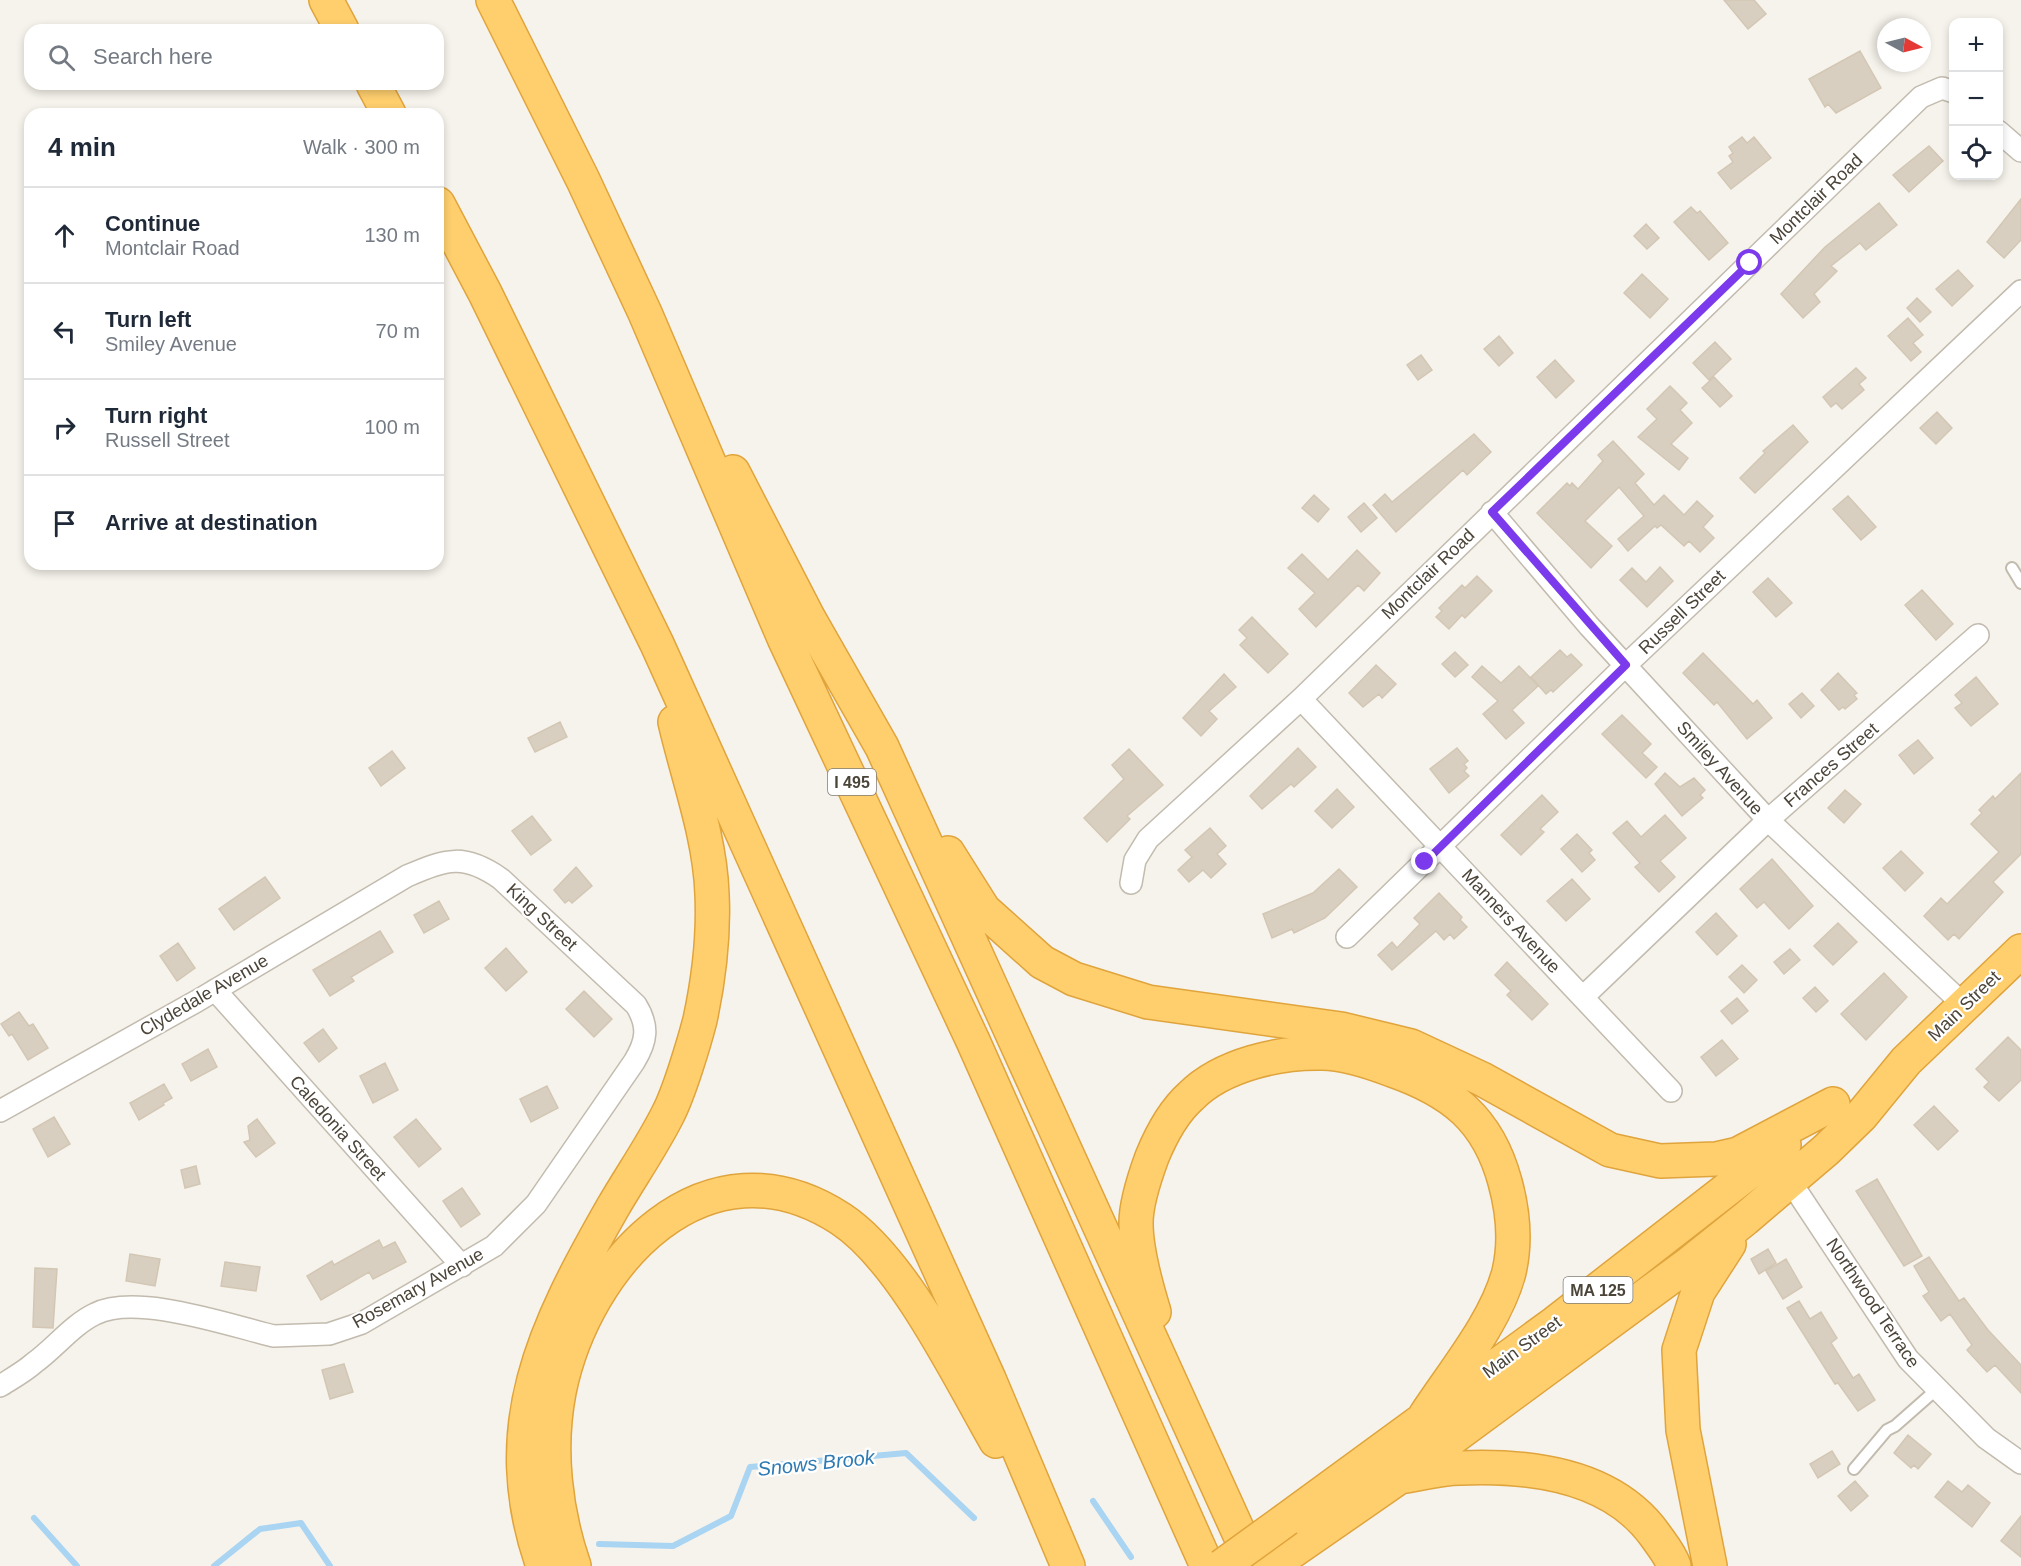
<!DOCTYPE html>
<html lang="en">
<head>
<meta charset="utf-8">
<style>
	:root { --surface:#fff; --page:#f2f2f3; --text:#1f2937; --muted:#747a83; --line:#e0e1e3 }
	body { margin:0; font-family:Helvetica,sans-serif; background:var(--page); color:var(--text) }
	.controls { position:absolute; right:18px; top:18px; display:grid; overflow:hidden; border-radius:12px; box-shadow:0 3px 9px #0003 }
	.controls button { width:54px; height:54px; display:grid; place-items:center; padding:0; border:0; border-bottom:2px solid var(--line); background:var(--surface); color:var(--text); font:30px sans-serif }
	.compass { position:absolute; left:1877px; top:18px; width:54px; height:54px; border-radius:50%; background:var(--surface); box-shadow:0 3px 9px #0003; rotate:97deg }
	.stop { position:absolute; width:18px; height:18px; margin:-14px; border:4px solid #7c3aed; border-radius:50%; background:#fff }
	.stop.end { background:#7c3aed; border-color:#fff; box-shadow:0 2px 6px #0008 }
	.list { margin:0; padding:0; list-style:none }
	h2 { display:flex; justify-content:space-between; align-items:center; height:78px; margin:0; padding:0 24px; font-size:26px }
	h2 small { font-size:20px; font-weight:400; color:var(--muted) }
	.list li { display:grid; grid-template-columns:39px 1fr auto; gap:18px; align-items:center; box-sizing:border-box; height:96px; padding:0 24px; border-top:2px solid var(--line) }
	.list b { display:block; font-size:22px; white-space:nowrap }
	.list p { margin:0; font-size:20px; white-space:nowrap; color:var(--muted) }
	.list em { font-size:20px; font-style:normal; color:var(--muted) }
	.icon { flex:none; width:33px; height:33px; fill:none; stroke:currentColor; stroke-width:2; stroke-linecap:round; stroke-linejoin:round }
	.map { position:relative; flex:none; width:2021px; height:1566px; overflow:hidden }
	.search { position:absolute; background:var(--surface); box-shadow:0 3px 9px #0003; left:24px; top:24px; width:420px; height:66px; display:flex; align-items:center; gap:15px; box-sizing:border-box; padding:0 21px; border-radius:18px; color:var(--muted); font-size:22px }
	.panel { position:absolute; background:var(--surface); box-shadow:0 3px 9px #0003; left:24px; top:108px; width:420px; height:462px; border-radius:18px }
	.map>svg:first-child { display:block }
</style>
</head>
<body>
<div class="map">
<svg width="2021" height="1566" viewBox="0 0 2021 1566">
	<rect width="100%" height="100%" fill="#f6f3ec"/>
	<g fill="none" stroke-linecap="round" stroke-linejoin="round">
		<path stroke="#a9d4f2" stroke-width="6" d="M1093,1501L1131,1557
			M34,1518L77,1566
			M599,1544L673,1546L731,1516L750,1467L906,1453L974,1518
			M214,1566L260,1529L301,1523L330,1566"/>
	</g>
	<path fill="#d8cfc1" stroke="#d3c7b4" stroke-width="1.5" d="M1724,0H1754L1766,14L1748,29Z
		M1860,51L1881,88L1836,113L1828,104L1825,107L1809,79Z
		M1742,137L1747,143L1754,137L1771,158L1731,189L1718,173L1733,162L1729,156L1733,153L1729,147Z
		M1929,146L1943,161L1909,192L1893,175Z
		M2021,199V240L2004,258L1987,242Z
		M1879,203L1897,225L1866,250L1860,243L1831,266L1837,271L1814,294L1820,302L1803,318L1781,294L1825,247Z
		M1691,207L1697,213L1700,211L1728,243L1709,260L1674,222Z
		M1646,224L1659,238L1647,249L1634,236Z
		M1958,270L1973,286L1952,306L1936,289Z
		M1642,274L1668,299L1650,318L1624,293Z
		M1917,298L1931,312L1920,322L1907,308Z
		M1908,318L1923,335L1913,343L1921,352L1911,361L1888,336Z
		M1499,336L1513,353L1499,366L1484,349Z
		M1715,342L1731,359L1709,380L1693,363Z
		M1421,355L1432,370L1418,380L1407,365Z
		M1555,360L1574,381L1556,398L1537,377Z
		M1856,368L1866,378L1859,384L1864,390L1842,409L1836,403L1831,407L1823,397Z
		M1714,377L1732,396L1720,407L1702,388Z
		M1670,386L1687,403L1680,410L1692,423L1671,444L1688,458L1679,470L1638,437L1657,419L1647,409Z
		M1937,412L1952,428L1936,444L1920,428Z
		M1793,425L1808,442L1755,493L1740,478L1765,453L1763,451Z
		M1474,434L1491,452L1467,475L1463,470L1396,532L1373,505L1385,494L1392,502Z
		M1613,441L1644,474L1635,483L1654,505L1664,495L1684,515L1697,501L1713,516L1703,527L1714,538L1700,552L1689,541L1684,546L1661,525L1657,528L1655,526L1628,551L1618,539L1644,516L1619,487L1585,521L1612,546L1591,568L1537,513L1567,483L1570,486L1572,483L1578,489L1603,461L1598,455Z
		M1314,495L1329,509L1318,522L1302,508Z
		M1848,496L1876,527L1861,540L1833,509Z
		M1364,503L1377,518L1361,532L1348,517Z
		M1357,550L1380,573L1364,591L1358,585L1316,627L1299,609L1315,593L1288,568L1302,554L1328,580Z
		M1660,567L1673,581L1647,607L1620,580L1632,568L1646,582Z
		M1477,576L1492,591L1465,618L1462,615L1449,629L1436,617L1442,611L1439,608L1462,585L1465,588Z
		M1768,578L1792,603L1776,617L1753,592Z
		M1922,590L1953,624L1936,640L1905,605Z
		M1252,617L1288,654L1268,673L1240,645L1247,638L1239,630Z
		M1560,650L1567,657L1571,654L1582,665L1553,692L1551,690L1546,694L1531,677Z
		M1455,652L1468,665L1455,677L1442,664Z
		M1703,653L1753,704L1757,700L1772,718L1747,739L1717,702L1714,705L1683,673Z
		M1376,665L1396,684L1382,698L1379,694L1363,707L1349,693Z
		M1482,666L1501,683L1519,666L1538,686L1512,710L1524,723L1506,739L1483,714L1498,701L1472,677Z
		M1838,673L1857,693L1854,695L1857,699L1845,709L1843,707L1839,710L1821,690Z
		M1224,674L1236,687L1209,711L1217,719L1201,736L1183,718Z
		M1976,677L1998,704L1971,726L1955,708L1962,703L1955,695Z
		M1802,693L1814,706L1801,718L1789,704Z
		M1622,715L1651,744L1642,753L1657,767L1646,778L1602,734Z
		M560,722L567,737L535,752L528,738Z
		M1918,740L1933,758L1914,774L1899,755Z
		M1298,748L1316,767L1294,787L1291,784L1262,809L1250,796Z
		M1457,748L1468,761L1464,764L1467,768L1464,771L1469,776L1449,793L1430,769Z
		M1129,749L1163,785L1127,816L1130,819L1107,842L1084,818L1124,779L1112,765Z
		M392,751L405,768L381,786L369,768Z
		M1665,773L1680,787L1694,778L1705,790L1700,795L1703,798L1682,816L1655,784Z
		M2021,773V854L1993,882L2003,892L1959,939L1954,934L1948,940L1924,916L1941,898L1947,904L1999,852L1971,824L1982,813L1979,810L1993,796L1995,799Z
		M1337,789L1354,807L1332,828L1315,811Z
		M1845,790L1861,804L1844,823L1828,808Z
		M1542,795L1558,812L1540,829L1544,832L1521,855L1501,835Z
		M1665,815L1686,838L1660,861L1675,877L1659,892L1635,867L1640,863L1613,833L1627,821L1641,837Z
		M532,816L551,840L531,855L512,831Z
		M1210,828L1226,846L1217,854L1226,864L1211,878L1203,870L1189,882L1178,870L1192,857L1185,850Z
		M1577,834L1592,850L1589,853L1595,860L1582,872L1561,849Z
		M1901,851L1923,873L1905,891L1883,868Z
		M1772,859L1813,906L1789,929L1764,902L1757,908L1740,889Z
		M576,867L592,886L572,903L569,900L565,903L554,890Z
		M1339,869L1357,887L1325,918L1294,933L1292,929L1272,938L1263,914L1313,893Z
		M265,877L280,898L234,930L219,909Z
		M1572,879L1590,899L1566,921L1547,901Z
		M1439,893L1462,917L1460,920L1467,927L1454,939L1450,934L1444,940L1436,931L1392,970L1378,955L1392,942L1397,948L1420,924L1414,918Z
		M439,901L449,919L424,933L414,915Z
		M1716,913L1737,936L1717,955L1696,932Z
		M1838,923L1857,942L1833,965L1814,946Z
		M380,931L393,952L351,977L354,981L330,996L313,970Z
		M178,943L195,968L177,981L160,956Z
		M506,948L527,972L506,991L485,968Z
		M1790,949L1800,960L1784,974L1774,962Z
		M1507,962L1548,1004L1532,1020L1507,995L1511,991L1495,975Z
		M1742,965L1757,980L1744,993L1729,977Z
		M1884,973L1907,997L1866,1040L1841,1014Z
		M1815,987L1828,1001L1816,1012L1803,998Z
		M584,991L612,1019L594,1037L566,1009Z
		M1737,998L1748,1011L1732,1024L1721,1011Z
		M19,1012L29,1026L33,1024L48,1048L28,1060L12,1034L9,1036L1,1024Z
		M323,1029L337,1048L319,1062L304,1043Z
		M2008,1037L2021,1050V1080L1999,1101L1984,1087L1989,1082L1976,1069Z
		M1722,1040L1738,1059L1716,1076L1701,1057Z
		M208,1049L217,1067L191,1081L182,1064Z
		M385,1063L398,1090L373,1103L360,1076Z
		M164,1084L172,1098L163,1103L164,1105L139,1120L130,1103Z
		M547,1086L558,1108L531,1122L520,1099Z
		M1934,1106L1958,1131L1938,1150L1914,1125Z
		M54,1117L70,1144L48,1157L33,1129Z
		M257,1119L275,1143L256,1157L244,1142L250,1140L248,1126Z
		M416,1119L441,1149L419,1167L394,1137Z
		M196,1166L200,1184L185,1188L181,1170Z
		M1877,1179L1922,1256L1904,1266L1856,1191Z
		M462,1188L480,1214L461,1227L443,1201Z
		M379,1240L383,1248L395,1242L406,1262L373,1279L369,1272L321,1300L307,1276L332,1261L334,1265Z
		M1768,1249L1776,1263L1759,1274L1751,1259Z
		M130,1254L160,1259L155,1286L126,1281Z
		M1929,1257L1959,1301L1964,1298L1988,1330L2021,1365V1393L1995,1365L1987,1372L1967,1350L1972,1345L1950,1314L1941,1321L1923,1296L1929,1292L1914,1266Z
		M1786,1259L1802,1287L1783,1299L1766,1271Z
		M225,1262L260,1267L256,1291L221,1286Z
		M35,1268L57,1269L53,1328L33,1327Z
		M1799,1301L1810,1319L1821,1312L1837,1338L1831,1343L1853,1378L1859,1374L1875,1400L1858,1411L1838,1383L1835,1384L1787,1308Z
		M344,1364L353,1392L330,1399L322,1370Z
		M1908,1435L1931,1454L1918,1469L1914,1465L1911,1468L1894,1453Z
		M1832,1451L1840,1464L1818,1478L1810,1464Z
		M1855,1481L1868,1496L1851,1511L1838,1496Z
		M1948,1481L1962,1492L1968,1485L1990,1503L1972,1527L1935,1497Z
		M2021,1516V1557L2001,1541Z"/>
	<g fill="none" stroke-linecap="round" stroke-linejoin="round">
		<defs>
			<path id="lane" d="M2012,568L2021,583
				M1854,1469L1887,1430L1895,1426L1937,1389"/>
			<path id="street" d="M1998,131L2021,151
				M1492,512L1589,626L1768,820L1965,1006
				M1301,699L1671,1091
				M1131,883L1135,860L1148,839L1301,699L1921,97L1942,88L1954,92
				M1347,937L1626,665L2021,291
				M215,990L462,1266
				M1583,997L1768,820L1978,635
				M0,1111L197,1001L407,876C447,859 464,853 501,879L636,1005C649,1026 647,1041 634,1062L536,1204L494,1246L362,1323L329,1334L274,1336C228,1325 136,1293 95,1314C72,1325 55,1348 34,1363C24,1372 11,1379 0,1386
				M1790,1181L1908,1359L1986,1438L2021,1463"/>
			<path id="highway" d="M326,0L342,30
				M493,0L583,180L645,313L784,638L973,1041L1207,1566
				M373,84L389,114
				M438,204L485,293L657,644L989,1379L1068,1566
				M733,472L809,619L882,747L1254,1566
				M948,853L984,910L1042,962L1074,979L1148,1002L1341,1029L1411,1046L1482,1079L1610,1150L1660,1161L1716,1159L1738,1154L1833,1104
				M1154,1312C1146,1286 1136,1250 1136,1223C1136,1202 1145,1176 1152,1157C1161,1135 1173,1112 1191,1096C1222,1065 1279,1052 1322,1053C1345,1053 1371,1062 1392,1070C1452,1091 1488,1119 1505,1182C1513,1211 1516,1242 1509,1272C1496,1322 1453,1373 1425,1416
				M1406,1476C1424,1473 1442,1468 1460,1468C1529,1465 1612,1475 1655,1535C1662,1545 1670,1554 1674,1566
				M1287,1519L1555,1323L1784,1145
				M543,1566C494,1427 545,1326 613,1207C631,1176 652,1146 668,1114C679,1093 694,1043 700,1020C709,978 714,936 712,894C710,836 688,778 675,722
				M574,1566C555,1511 548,1449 559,1392C585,1263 706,1131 841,1219C903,1260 958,1375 996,1441
				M1271,1566L1398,1478L1690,1263L1745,1219L1826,1150L1861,1116L1906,1061L2021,951
				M1710,1566L1683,1430L1679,1350L1698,1292L1729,1244"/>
		</defs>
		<use href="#lane" stroke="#c2bbae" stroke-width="14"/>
		<use href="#street" stroke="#c2bbae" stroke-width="24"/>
		<use href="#highway" stroke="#e0a43c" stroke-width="36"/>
		<use href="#lane" stroke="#fff" stroke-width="10"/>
		<use href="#street" stroke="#fff" stroke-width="21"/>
		<use href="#highway" stroke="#ffcf6e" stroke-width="33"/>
		<defs>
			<path id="highway-bridge" d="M1222,1566L1287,1519"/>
		</defs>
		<use href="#highway-bridge" stroke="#e0a43c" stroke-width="36" stroke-linecap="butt"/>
		<use href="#highway-bridge" stroke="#ffcf6e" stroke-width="33"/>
	</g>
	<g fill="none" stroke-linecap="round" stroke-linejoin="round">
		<path stroke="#7c3aed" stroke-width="8" d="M1425,862L1626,665L1492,512L1750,263"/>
	</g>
	<g text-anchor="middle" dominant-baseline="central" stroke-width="4.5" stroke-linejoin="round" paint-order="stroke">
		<g fill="#fff" stroke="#817c74" stroke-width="1.5">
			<rect x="828" y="769" width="48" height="26" rx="4.5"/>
			<rect x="1563.5" y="1277" width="69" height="26" rx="4.5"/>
		</g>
		<g font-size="16" font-weight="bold" fill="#4b4439">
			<text x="852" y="782">I 495</text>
			<text x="1598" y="1290">MA 125</text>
		</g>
		<g font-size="18" fill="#4b4439" stroke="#fff">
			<text transform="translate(1816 199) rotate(-44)">Montclair Road</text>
			<text transform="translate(1428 574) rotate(-44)">Montclair Road</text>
			<text transform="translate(1682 612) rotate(-44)">Russell Street</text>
			<text transform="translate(1831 765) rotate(-41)">Frances Street</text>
			<text transform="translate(1720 768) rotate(48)">Smiley Avenue</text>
			<text transform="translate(542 917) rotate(43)">King Street</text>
			<text transform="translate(1511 921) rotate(47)">Manners Avenue</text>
			<text transform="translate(204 995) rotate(-30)">Clydedale Avenue</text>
			<text transform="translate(1964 1006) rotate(-44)">Main Street</text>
			<text transform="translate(338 1128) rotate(48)">Caledonia Street</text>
			<text transform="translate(418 1288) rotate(-29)">Rosemary Avenue</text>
			<text transform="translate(1873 1303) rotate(56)">Northwood Terrace</text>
			<text transform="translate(1522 1347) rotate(-36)">Main Street</text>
		</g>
		<g font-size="20" font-style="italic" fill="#2e7ab2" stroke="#fff">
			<text transform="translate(816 1463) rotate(-6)">Snows Brook</text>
		</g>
	</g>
</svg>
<div class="controls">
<button>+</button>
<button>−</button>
<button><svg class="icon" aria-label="locate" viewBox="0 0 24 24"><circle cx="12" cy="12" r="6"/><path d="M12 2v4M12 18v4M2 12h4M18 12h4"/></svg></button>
</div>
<svg class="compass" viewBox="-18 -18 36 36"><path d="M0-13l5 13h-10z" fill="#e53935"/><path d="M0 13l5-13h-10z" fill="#747a83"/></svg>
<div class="stop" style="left:1750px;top:263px"></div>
<div class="stop end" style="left:1425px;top:862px"></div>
<div class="search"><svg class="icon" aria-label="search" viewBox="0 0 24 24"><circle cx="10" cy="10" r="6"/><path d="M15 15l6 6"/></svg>Search here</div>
<section class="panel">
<h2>4 min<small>Walk · 300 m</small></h2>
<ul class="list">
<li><svg class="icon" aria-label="ahead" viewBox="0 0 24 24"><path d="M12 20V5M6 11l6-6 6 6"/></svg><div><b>Continue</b><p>Montclair Road</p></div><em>130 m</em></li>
<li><svg class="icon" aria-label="left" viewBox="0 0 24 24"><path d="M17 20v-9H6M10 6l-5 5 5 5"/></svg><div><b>Turn left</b><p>Smiley Avenue</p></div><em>70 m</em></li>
<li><svg class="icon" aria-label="right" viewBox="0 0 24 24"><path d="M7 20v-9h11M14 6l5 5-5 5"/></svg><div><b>Turn right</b><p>Russell Street</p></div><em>100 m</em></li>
<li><svg class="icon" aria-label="arrive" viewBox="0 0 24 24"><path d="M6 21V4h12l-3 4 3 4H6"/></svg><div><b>Arrive at destination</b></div></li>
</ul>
</section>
</div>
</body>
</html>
